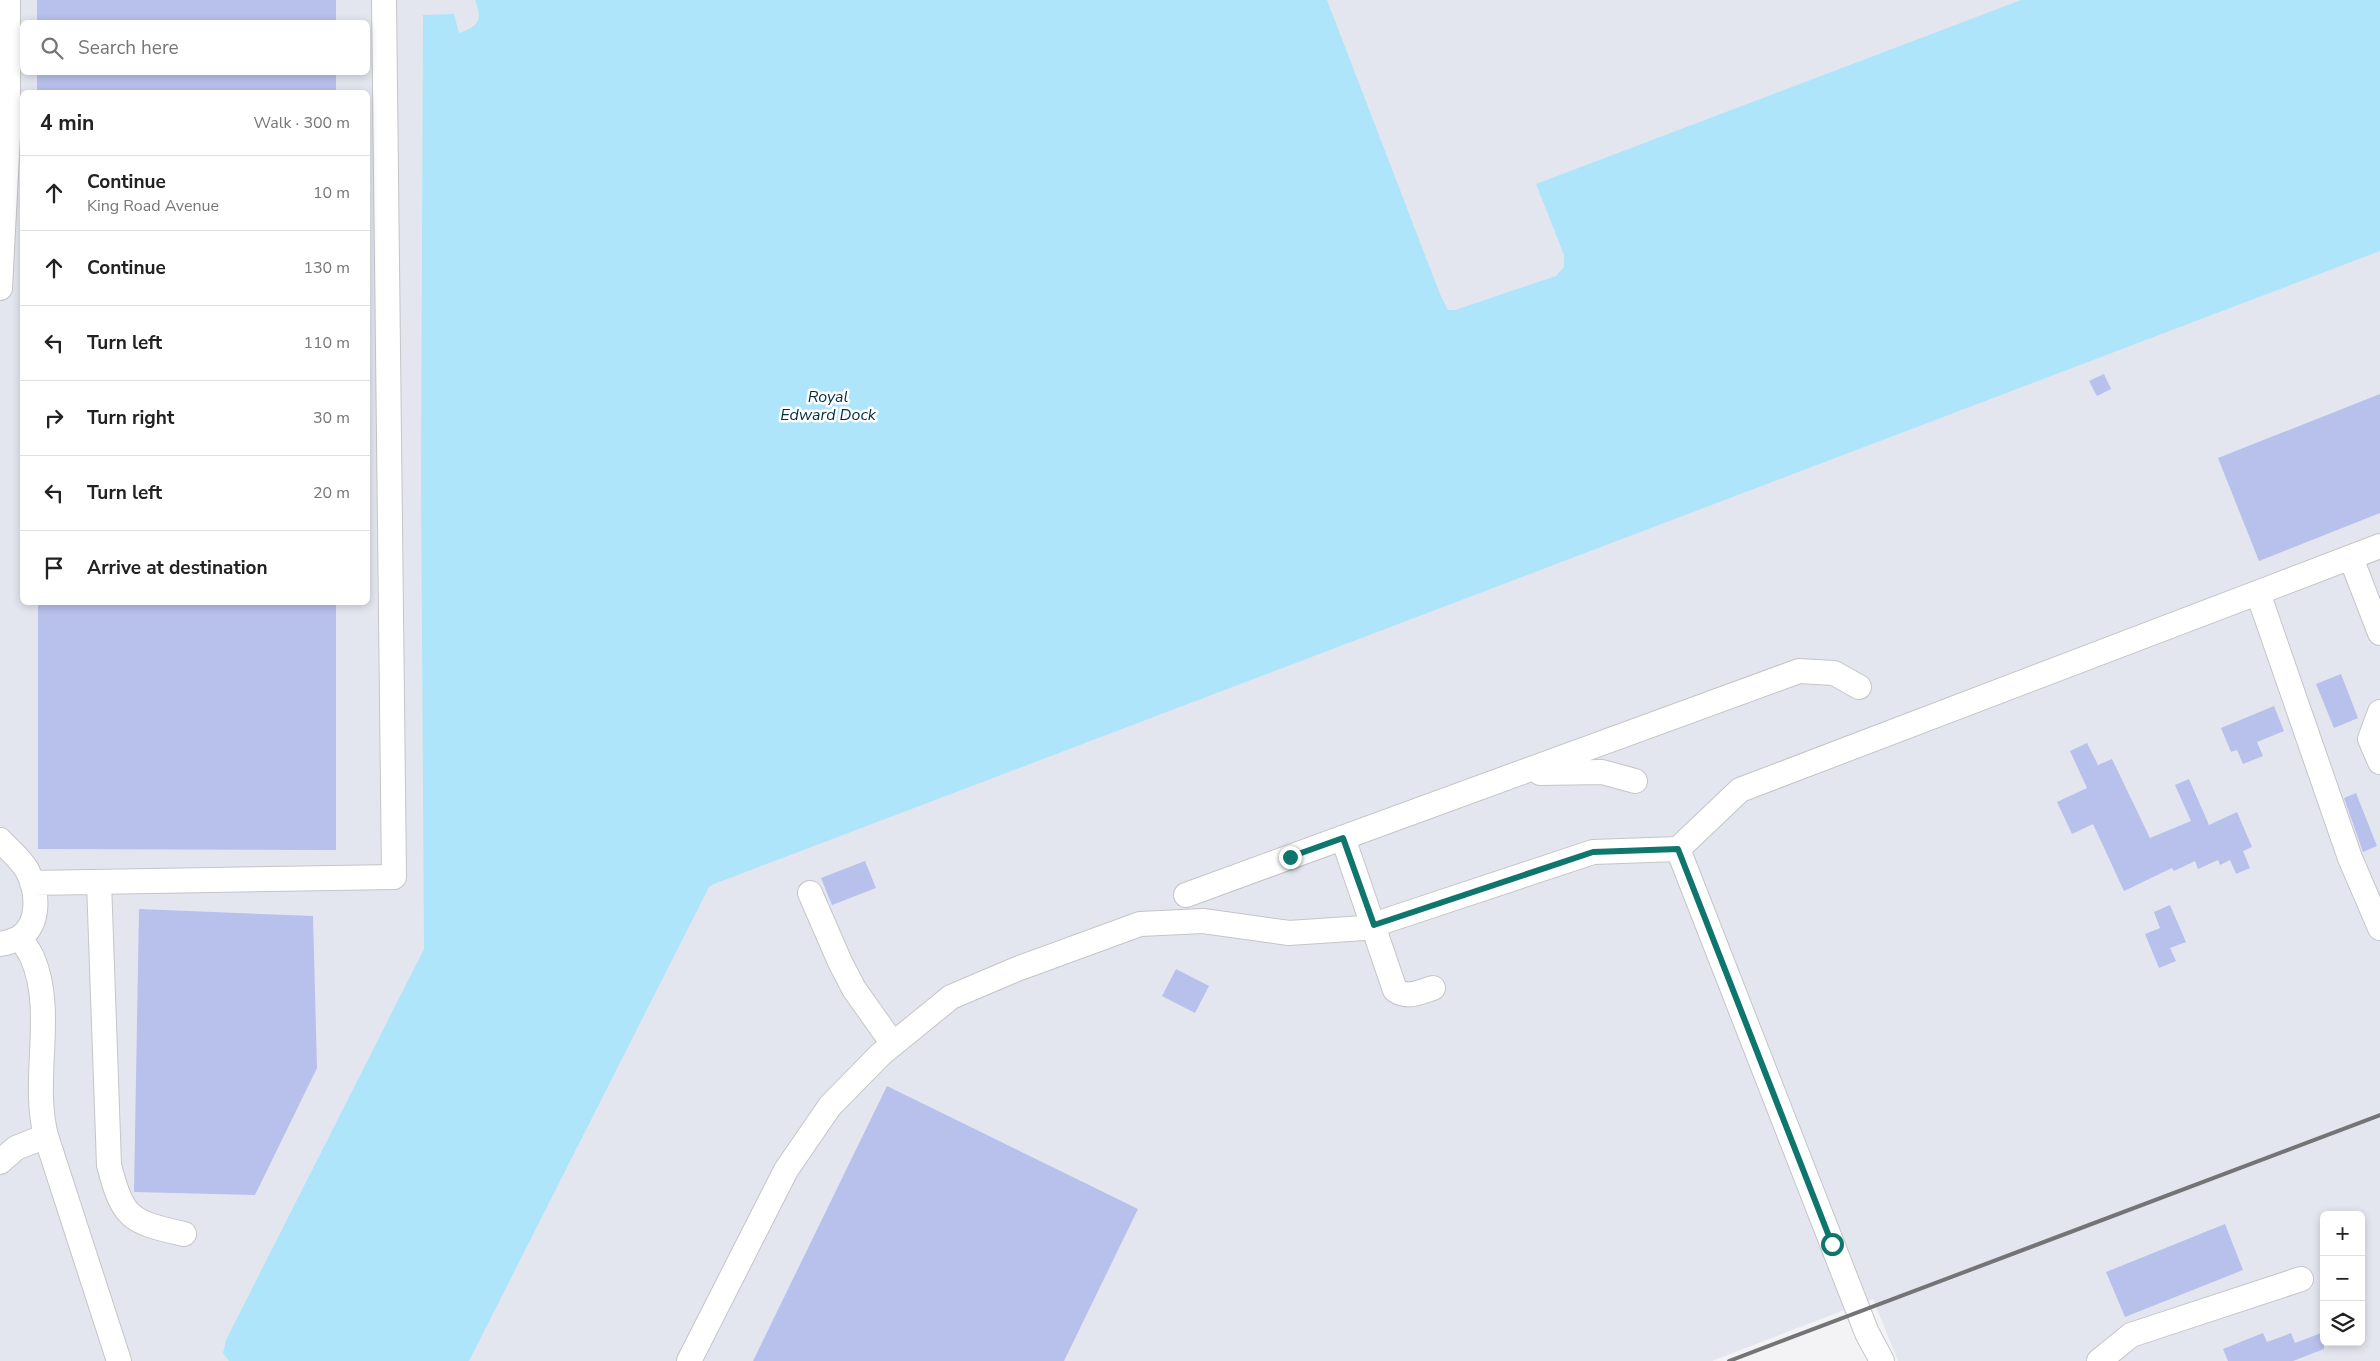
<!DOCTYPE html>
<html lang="en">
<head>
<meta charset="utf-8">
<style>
	:root { --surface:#fff; --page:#f2f2f2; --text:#222; --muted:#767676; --line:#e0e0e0 }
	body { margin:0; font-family:"Nunito Sans",sans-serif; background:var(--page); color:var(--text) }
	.controls { position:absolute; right:15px; bottom:15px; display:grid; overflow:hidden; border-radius:8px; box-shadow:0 2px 8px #0003 }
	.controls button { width:45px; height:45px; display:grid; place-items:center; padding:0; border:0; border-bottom:1px solid var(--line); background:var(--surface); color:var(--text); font:25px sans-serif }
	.stop { position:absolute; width:15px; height:15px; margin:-11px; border:4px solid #0f766e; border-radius:50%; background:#fff }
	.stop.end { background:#0f766e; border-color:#fff; box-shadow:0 1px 5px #0008 }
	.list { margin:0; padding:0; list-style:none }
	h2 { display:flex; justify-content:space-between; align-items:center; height:65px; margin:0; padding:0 20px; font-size:21px }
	h2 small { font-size:16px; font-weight:400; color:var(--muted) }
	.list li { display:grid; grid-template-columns:32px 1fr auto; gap:15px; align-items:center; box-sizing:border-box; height:75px; padding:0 20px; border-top:1px solid var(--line) }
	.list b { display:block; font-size:19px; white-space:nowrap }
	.list p { margin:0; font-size:16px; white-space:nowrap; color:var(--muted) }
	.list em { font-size:16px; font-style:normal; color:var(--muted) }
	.icon { flex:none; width:28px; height:28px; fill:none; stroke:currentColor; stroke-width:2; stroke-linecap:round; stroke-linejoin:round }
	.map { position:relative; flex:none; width:2380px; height:1361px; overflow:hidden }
	.search { position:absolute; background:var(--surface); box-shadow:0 2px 8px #0003; left:20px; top:20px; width:350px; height:55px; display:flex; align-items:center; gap:12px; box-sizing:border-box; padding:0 18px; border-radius:8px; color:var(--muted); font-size:19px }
	.panel { position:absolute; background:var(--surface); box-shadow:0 2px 8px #0003; left:20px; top:90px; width:350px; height:515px; border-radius:8px }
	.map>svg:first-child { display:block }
</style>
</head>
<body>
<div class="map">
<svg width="2380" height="1361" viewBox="0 0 2380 1361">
	<rect width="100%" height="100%" fill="#f3f3f6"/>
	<path fill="#e3e6ef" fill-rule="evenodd" d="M0,0H2380V1361H1898L1873,1299L1712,1361H0ZM22,22H368V72H22ZM22,92H368V602H22ZM2324,1215H2361V1342H2324Z"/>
	<path fill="#afe5fb" d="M475,0H1327L1440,294L1448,310H1455L1556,276L1564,267V255L1536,184L2021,0H2380V251L714,884L709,887L469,1361H229L223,1353L226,1340L424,949L421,481L423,15L454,14L459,33C479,26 483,20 475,0Z"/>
	<path fill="#b8c0ec" d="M37,0H336V22H37Z
		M37,72H336V92H37Z
		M2104,374L2111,389L2097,396L2089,381Z
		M2380,394V513L2259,561L2218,458Z
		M38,602H336V850L38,849Z
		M2341,674L2358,718L2334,728L2316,684Z
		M2274,706L2284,731L2257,742L2263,756L2243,764L2237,750L2231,752L2221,728Z
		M2087,743L2098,765L2112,759L2150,838L2191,821L2175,785L2189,779L2209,825L2237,812L2252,847L2243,851L2250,868L2236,874L2230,860L2220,865L2218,860L2198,869L2195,861L2174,871L2172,868L2124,891L2093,824L2072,834L2057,802L2087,788L2070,751Z
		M2356,793L2377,846L2363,852L2344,798Z
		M865,861L876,888L832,905L821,878Z
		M2170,905L2186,942L2170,948L2176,961L2159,968L2145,934L2160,928L2154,912Z
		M139,909L313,916L317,1068L255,1195L134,1192Z
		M1176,969L1209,986L1195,1013L1162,996Z
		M887,1086L1138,1209L1064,1361H753Z
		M2225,1224L2243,1270L2125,1317L2106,1272Z
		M2324,1332V1349L2293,1361H2228L2223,1349L2263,1333L2267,1342L2291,1333L2295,1343Z"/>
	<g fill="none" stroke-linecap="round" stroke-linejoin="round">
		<defs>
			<path id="minor" d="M0,288L8,136V0
				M2351,558L2380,633
				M2258,593L2350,858L2380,928
				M2380,712L2370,739L2380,762
				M1540,773L1602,772L1635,781
				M1343,838L1395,990C1408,999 1419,992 1433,988
				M0,840C9,850 20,858 27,870C38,890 41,924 19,938C13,941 6,943 0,944
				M1678,849L1740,790L2380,546
				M99,882L109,1165C123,1219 130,1222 184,1234
				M32,883L394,877L384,0
				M810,893L840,962L854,989L893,1044
				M1186,895L1799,671L1834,673L1859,687
				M20,938C24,944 29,950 32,957C56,1011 31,1078 46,1136
				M0,1162L16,1148L46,1136L119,1361
				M689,1361L786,1170L830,1106L881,1054L951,997L1017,969L1140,924L1203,921L1289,933L1364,928L1593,852L1678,849L1867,1333L1882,1361
				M2099,1361L2131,1335L2301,1279"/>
		</defs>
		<use href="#minor" stroke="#c5c5c8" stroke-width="26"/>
		<use href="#minor" stroke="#fff" stroke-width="24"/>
		<path stroke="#747476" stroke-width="4" d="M1729,1361L2380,1115"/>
	</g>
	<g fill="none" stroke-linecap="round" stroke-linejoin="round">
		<path stroke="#0f766e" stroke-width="6" d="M1290,857L1343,838L1374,925L1593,852L1678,849L1832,1244"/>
	</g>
	<g text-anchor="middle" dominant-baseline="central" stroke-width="5" stroke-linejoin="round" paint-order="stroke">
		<g font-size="16" font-style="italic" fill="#002f3e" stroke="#fff">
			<text x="828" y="397">Royal<tspan x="828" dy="18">Edward Dock</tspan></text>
		</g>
	</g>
</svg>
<div class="controls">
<button>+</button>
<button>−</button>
<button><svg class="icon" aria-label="layers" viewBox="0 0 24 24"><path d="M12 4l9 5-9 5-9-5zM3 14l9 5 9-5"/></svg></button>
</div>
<div class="stop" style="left:1832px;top:1244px"></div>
<div class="stop end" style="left:1290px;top:857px"></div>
<div class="search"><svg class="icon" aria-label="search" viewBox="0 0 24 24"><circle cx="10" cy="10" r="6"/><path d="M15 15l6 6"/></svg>Search here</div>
<section class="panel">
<h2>4 min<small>Walk · 300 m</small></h2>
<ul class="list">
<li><svg class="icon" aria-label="ahead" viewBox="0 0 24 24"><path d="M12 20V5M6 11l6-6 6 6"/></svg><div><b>Continue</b><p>King Road Avenue</p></div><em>10 m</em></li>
<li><svg class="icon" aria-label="ahead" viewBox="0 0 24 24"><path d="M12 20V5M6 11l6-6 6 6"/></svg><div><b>Continue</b></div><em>130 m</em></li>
<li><svg class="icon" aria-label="left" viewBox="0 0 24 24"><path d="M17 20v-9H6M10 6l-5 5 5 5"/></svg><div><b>Turn left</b></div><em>110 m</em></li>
<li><svg class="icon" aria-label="right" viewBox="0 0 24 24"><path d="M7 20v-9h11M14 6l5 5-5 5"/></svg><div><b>Turn right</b></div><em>30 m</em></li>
<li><svg class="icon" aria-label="left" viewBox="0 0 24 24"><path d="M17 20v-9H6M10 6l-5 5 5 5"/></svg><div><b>Turn left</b></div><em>20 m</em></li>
<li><svg class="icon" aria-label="arrive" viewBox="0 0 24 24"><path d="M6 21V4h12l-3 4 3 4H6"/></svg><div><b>Arrive at destination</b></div></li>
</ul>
</section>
</div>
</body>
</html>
